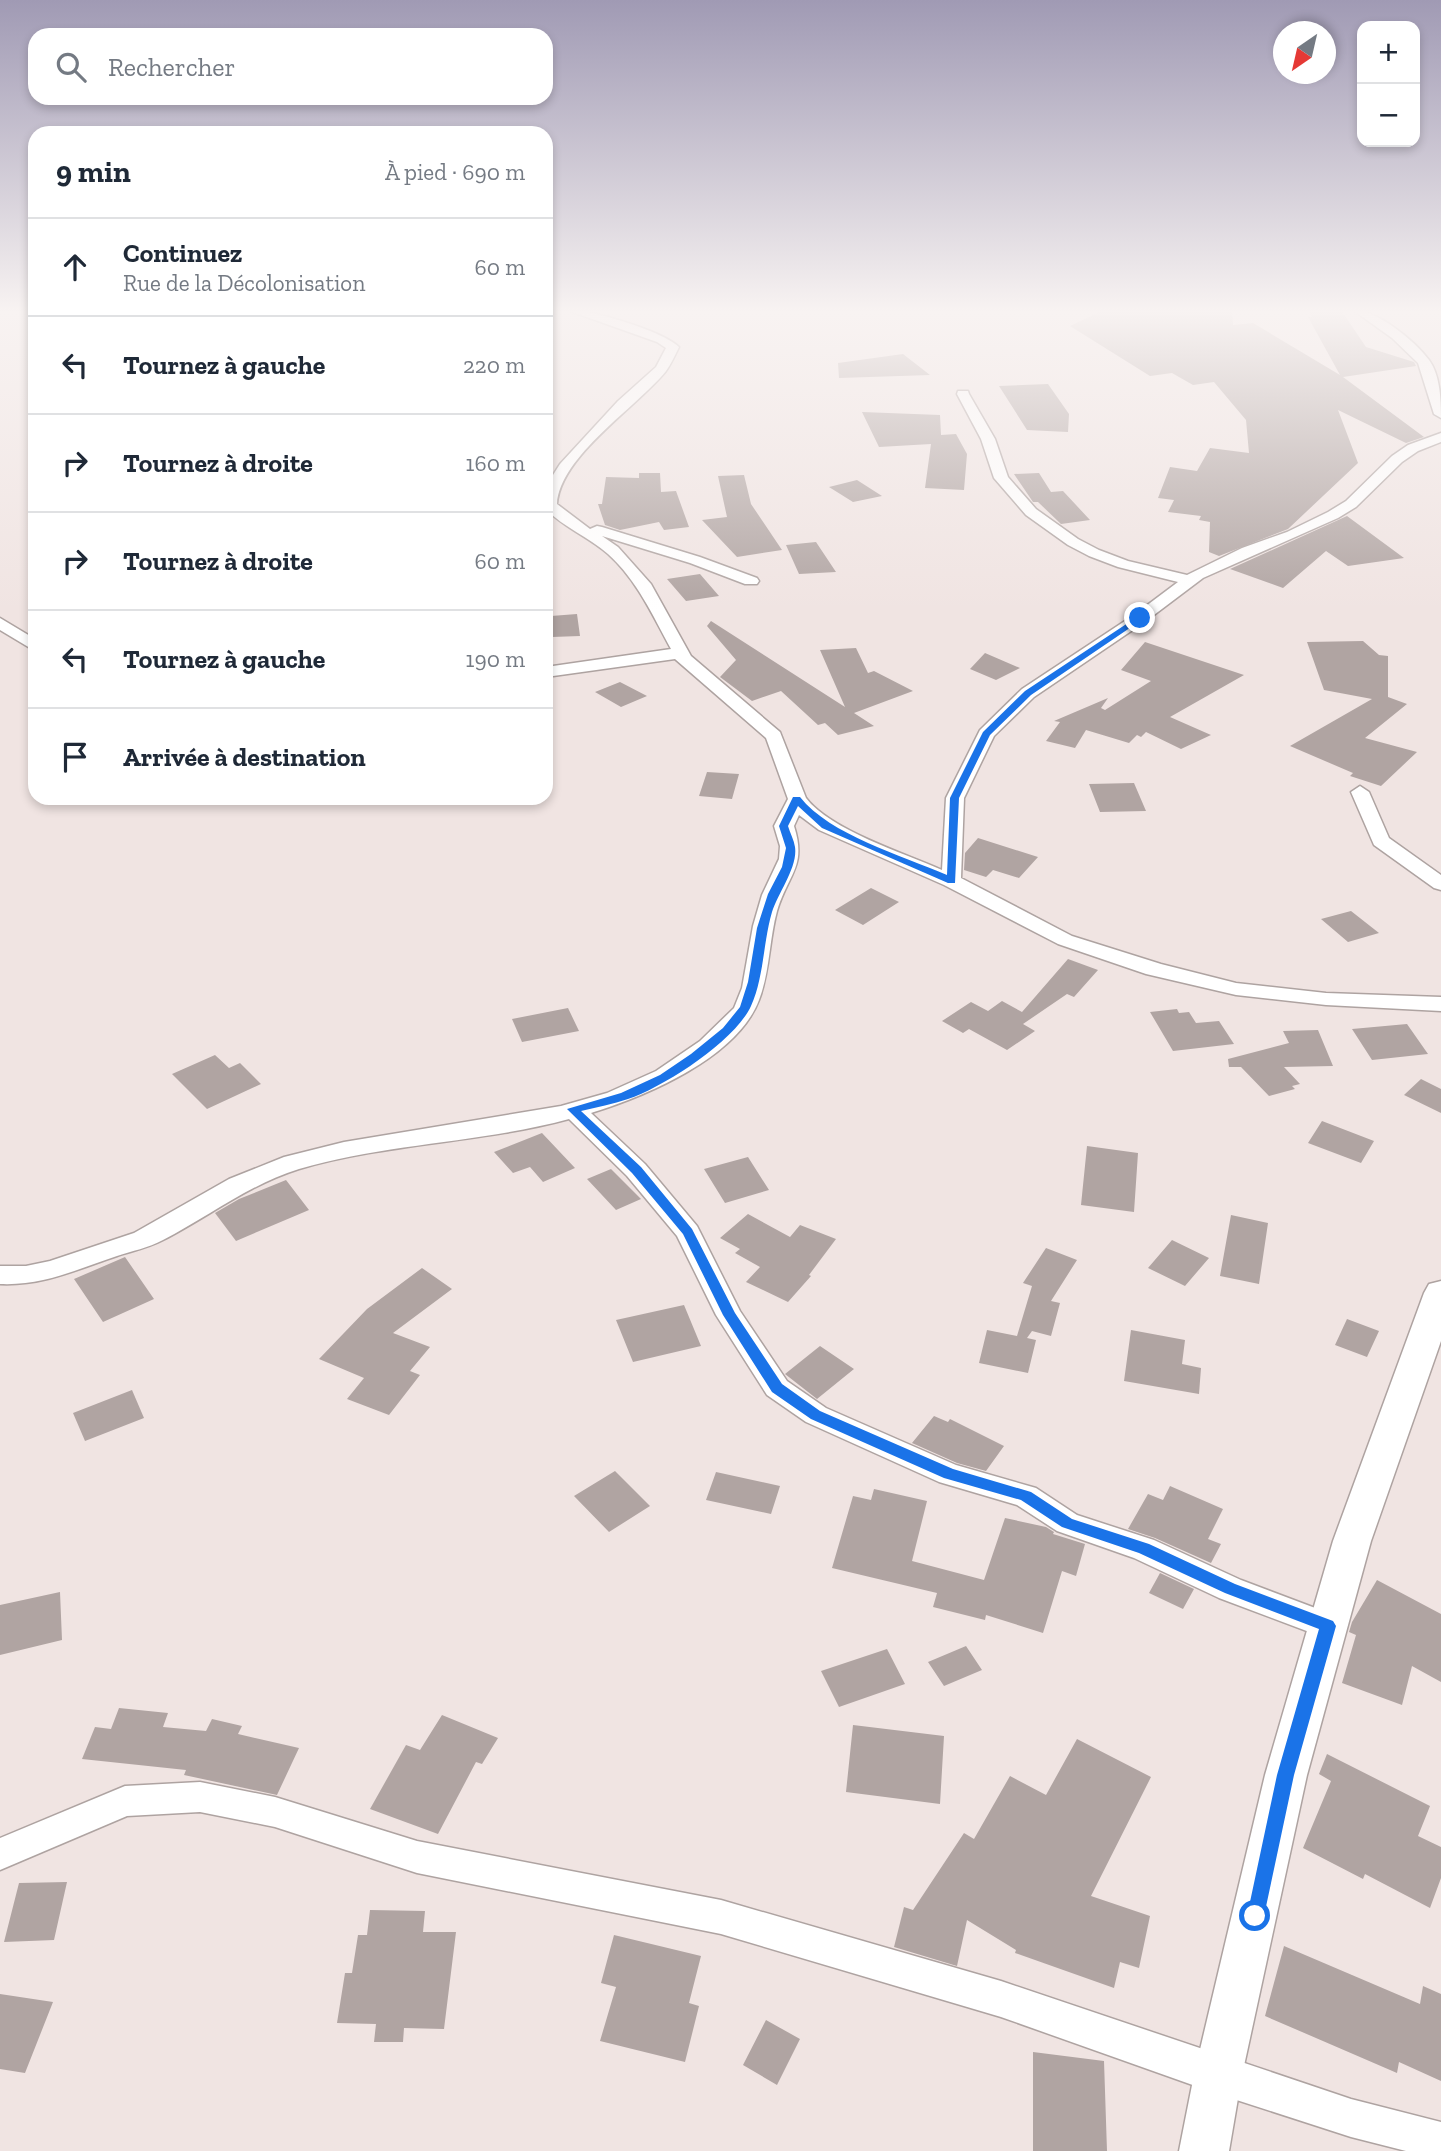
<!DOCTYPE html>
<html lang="fr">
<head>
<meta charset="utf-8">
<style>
	:root { --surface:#fff; --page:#f6f6f7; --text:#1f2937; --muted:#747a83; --line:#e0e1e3 }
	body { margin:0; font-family:"Zilla Slab",serif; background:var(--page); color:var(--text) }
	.controls { position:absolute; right:21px; top:21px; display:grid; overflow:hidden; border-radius:14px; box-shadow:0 4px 10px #0003 }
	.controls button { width:63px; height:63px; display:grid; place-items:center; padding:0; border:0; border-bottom:2px solid var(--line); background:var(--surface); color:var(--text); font:35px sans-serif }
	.compass { position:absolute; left:1273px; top:21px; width:63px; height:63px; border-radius:50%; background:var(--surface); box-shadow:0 4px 10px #0003; rotate:214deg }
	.stop { position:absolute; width:21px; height:21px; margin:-16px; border:5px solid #1a73e8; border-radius:50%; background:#fff }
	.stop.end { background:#1a73e8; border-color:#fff; box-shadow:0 2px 7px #0008 }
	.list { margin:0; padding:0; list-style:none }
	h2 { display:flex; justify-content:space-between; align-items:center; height:91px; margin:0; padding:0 28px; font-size:30px }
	h2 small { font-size:23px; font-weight:400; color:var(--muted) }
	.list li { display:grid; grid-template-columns:46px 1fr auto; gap:21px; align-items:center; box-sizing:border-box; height:98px; padding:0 28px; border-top:2px solid var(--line) }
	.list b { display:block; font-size:26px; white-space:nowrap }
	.list p { margin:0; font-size:23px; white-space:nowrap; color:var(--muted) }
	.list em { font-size:23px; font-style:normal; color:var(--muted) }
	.icon { flex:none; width:38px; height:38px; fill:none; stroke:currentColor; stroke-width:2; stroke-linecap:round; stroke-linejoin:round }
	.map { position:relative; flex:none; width:1441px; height:2151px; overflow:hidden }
	.search { position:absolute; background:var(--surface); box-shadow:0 4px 10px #0003; left:28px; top:28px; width:525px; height:77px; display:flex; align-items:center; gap:18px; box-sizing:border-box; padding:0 24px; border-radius:21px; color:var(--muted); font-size:26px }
	.panel { position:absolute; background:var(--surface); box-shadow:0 4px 10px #0003; left:28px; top:126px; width:525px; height:679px; border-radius:21px }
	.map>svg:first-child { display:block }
</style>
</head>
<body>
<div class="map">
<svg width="1441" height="2151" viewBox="0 0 1441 2151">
	<rect width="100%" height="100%" fill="#f0e4e2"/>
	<path fill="#b0a4a2" d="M1104,310H1232L1233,325L1253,323L1340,375L1308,317H1312L1308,310H1341L1366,347L1414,362L1416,366L1343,377L1424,437L1406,443L1338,410L1358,463L1288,529L1219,556L1209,552L1210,522L1199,520L1201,516L1168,512L1174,500L1158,498L1170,467L1197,471L1210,448L1249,453L1246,420L1214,382L1193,385L1172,373L1150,376L1070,326Z
		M903,354L930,375L839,378L838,363Z
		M1048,384L1069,414L1068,432L1027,430L999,386Z
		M862,412L940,415L941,435L956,434L967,454L964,490L925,488L931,444L879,447Z
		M639,473H660L661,492L676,491L689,527L664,530L659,522L620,530L605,525L598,504H602L606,477L639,478Z
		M1039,473L1051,492L1063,491L1090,520L1061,524L1038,502H1033L1014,474Z
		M744,475L751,504L782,550L737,557L702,520L727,517L718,476Z
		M857,480L882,496L853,502L829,487Z
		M1347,516L1404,558L1348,566L1326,551L1283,588L1230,569Z
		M816,542L836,572L799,574L786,545Z
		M700,574L719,596L686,601L667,579Z
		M577,614L580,636L552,637L551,616Z
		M711,621L845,707L820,650L856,648L868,673L874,671L913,691L854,713L874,726L838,735L825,723L818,725L781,691L752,701L720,677L736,660L707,626Z
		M1363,641L1379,655L1388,656V697L1407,704L1365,738L1417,752L1381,786L1350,776L1353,773L1290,746L1372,699L1324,690L1307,642Z
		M1145,642L1244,675L1170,717L1211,735L1181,749L1146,732L1141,737L1137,735L1129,743L1086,730L1075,748L1046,741L1060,722L1054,721L1108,698L1101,708L1105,710L1151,681L1121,670Z
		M985,653L1020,668L996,680L970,669Z
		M620,682L647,696L621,707L595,692Z
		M707,772L739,774L732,799L699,796Z
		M1134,783L1146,811L1100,812L1089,784Z
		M978,838L1038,857L1019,878L993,870L986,877L964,870L965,853Z
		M871,888L899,902L863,925L835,910Z
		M1351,911L1379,933L1348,942L1321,919Z
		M1068,959L1098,970L1074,997L1067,994L1023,1024L1035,1031L1007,1050L969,1029L963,1033L942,1021L971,1002L988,1011L1002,1001L1022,1012Z
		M568,1008L579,1031L522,1042L512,1019Z
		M1177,1009L1179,1013L1189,1012L1196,1023L1219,1021L1234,1044L1173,1051L1150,1012Z
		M1407,1024L1428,1054L1372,1060L1352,1029Z
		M1318,1030L1333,1066L1284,1067L1300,1084L1292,1086L1295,1089L1269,1096L1241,1067H1229L1228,1059L1289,1043L1283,1031Z
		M215,1055L229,1068L240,1063L261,1084L207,1109L172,1074Z
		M1421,1079L1441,1089V1113L1404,1095Z
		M1322,1121L1374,1141L1361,1163L1308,1143Z
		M542,1133L575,1168L543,1182L530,1167L513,1173L494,1152Z
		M1087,1146L1138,1153L1134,1212L1081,1205Z
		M748,1157L769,1190L725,1203L704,1169Z
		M611,1169L641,1199L616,1210L587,1179Z
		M286,1180L309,1210L236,1241L215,1213L239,1199Z
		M748,1214L790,1237L800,1225L836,1239L809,1275L811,1276L788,1302L746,1282L760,1267L735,1253L740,1249L720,1238Z
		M1231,1215L1268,1223L1259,1284L1220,1276Z
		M1172,1240L1209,1258L1185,1286L1148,1268Z
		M1046,1248L1077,1260L1051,1301L1060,1303L1051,1336L1032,1331L1027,1338L1036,1340L1028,1373L979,1363L987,1330L1017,1336L1032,1286L1023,1283Z
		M125,1257L154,1299L103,1322L74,1279Z
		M422,1268L452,1289L393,1333L430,1347L410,1371L420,1375L389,1415L347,1399L364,1378L319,1359L367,1309Z
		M684,1305L701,1346L633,1362L616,1320Z
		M1347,1319L1379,1331L1367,1357L1335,1345Z
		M1131,1330L1185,1340L1182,1364L1201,1368L1199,1394L1124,1381Z
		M820,1346L854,1369L817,1399L785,1374Z
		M132,1390L144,1418L85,1441L73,1413Z
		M934,1416L948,1422L950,1419L1004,1446L986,1471L957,1463L912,1443Z
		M615,1471L650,1506L609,1532L574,1496Z
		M716,1472L780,1486L771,1514L706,1500Z
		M1170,1486L1223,1509L1208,1539L1221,1544L1211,1563L1155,1538L1128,1529L1148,1494L1163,1500Z
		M874,1489L927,1501L912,1561L984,1580L1005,1518L1046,1527L1054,1532L1053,1534L1085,1544L1076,1576L1062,1571L1043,1633L986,1615L985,1620L933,1607L937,1593L832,1568L853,1496L871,1500Z
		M1160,1573L1194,1589L1183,1609L1149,1593Z
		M1377,1580L1441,1614V1682L1412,1666L1402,1705L1342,1683L1356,1635L1349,1632L1352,1622Z
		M60,1592L62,1640L0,1655V1605Z
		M966,1646L982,1670L944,1686L928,1662Z
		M887,1649L905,1684L839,1707L821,1671Z
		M119,1708L168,1713L163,1727L206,1731L212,1719L242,1726L238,1734L299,1748L277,1795L184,1775L186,1770L82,1759L95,1727L111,1729Z
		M442,1715L498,1738L482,1764L476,1762L438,1834L370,1809L406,1745L420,1750Z
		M853,1725L944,1736L940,1804L846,1792Z
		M1077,1739L1151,1777L1091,1896L1150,1916L1139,1968L1120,1962L1114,1988L1015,1953L1016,1950L967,1920L957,1966L894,1947L904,1907L913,1910L964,1833L974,1839L1010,1776L1046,1795Z
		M1327,1754L1430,1806L1418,1836L1441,1847V1878L1430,1908L1365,1874L1363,1879L1303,1848L1331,1781L1319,1774Z
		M67,1882L54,1940L4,1942L19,1883Z
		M370,1910L425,1911L423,1932H456L444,2029L404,2028L403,2042H374L376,2024L337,2023L345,1973H352L358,1935H367Z
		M614,1935L701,1956L689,2003L699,2006L685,2062L600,2041L616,1987L601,1983Z
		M1284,1946L1420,2004L1423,1986L1441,1994V2081L1399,2062L1397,2073L1265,2016Z
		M0,1994L53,2002L25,2073L0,2069Z
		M766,2020L800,2039L777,2085L743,2065Z
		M1033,2052L1104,2061L1107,2151H1033Z"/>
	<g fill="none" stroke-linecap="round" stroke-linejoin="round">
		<defs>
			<path id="minor" d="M567,310C590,309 663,331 679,347C675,355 671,364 666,371C637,407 560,456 557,504L590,529L597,526L602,527L700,557L757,578L759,581L757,584H745L690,563L602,536L618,547L651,584L691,656L780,732L806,798C830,830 904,853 942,870L946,798L980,730L1022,689L1134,615L1178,582L1118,567L1089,556L1068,545L1026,515L994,478L981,439L957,394L958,391H968L969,394L995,439L1008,477L1036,509L1078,539L1099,550L1128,561L1187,575L1242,548L1287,532L1328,512L1346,501L1392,456L1408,445L1441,433V442L1418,451L1402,462L1356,507L1338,518L1203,578L1146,621L1034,697L994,736L964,798L961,878L1072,936L1161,964L1236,983L1326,993L1441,997V1011L1326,1005L1236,995L1146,974L1058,944L944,885L819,830L799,815L794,826C807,867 788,874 777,911C769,940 770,972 759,1000C737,1058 646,1096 591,1113L645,1164L697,1226L740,1311L787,1381L826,1408L956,1465L1036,1488L1077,1515L1154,1540L1241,1580L1339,1617L1343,1626L1339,1635L1328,1639L1219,1598L1134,1558L1057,1531L1017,1505L939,1482L806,1422L767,1395L716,1315L677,1236L627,1176L569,1119C481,1143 387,1143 299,1169C248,1185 208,1217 163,1240C148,1248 132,1251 117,1256C78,1269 43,1286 0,1284V1266H26L50,1261L134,1233L229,1179L284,1157L344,1142L561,1106L607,1093L656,1071L700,1041L734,1008L742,988L753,926L762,895L779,859L780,846L774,826L788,799L766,738L675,659L546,677V667L671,649C653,616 637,580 608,554C589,537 564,528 546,509V486L560,464L618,401L656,367L666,348L657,342Z
				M1353,310C1376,309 1415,341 1429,360C1440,375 1441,399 1441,418L1434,414L1418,363L1392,338Z
				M0,618L35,639V651L0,630Z
				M1360,786L1369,792L1389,838L1441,875V890L1434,888L1374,845L1351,792Z
				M200,1782L275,1797L417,1841L721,1900L1001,1981L1351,2099L1441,2122V2151H1406L1351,2137L1218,2094L1001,2017L721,1934L417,1873L275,1827L200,1812L127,1816L0,1870V1838L125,1786Z"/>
			<path id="tertiary" d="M1441,1281V1341L1371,1541L1307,1775L1242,2075L1229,2151H1179L1194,2075L1265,1775L1333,1541L1424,1293L1429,1284Z"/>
		</defs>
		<use href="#minor" stroke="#aea3a1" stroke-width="3"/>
		<use href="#tertiary" stroke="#aea3a1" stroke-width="3"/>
		<use href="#minor" fill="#fff" fill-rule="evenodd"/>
		<use href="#tertiary" fill="#fff" fill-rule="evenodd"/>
	</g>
	<linearGradient id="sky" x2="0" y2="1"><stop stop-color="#a09ab4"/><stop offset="0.51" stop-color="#f8f3f2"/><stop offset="1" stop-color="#f8f3f2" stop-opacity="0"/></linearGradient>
	<rect width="1441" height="611" fill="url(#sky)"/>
	<path fill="#1a73e8" d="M1140,615L1143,619L1031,695L990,735L959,798L955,883H948L822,828L798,806L788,826C790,833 794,840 795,847C798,867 778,893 772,912C763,943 764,977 751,1006C735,1041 664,1087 628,1099C613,1104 597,1107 581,1111L641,1167L692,1229L735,1313L782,1384L820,1411L953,1469L1031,1492L1072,1519L1149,1544L1235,1584L1333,1621L1336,1626L1294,1775L1264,1916L1261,1921L1255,1924L1249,1921L1247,1916L1277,1775L1319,1629L1225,1593L1139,1553L1062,1527L1021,1500L944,1478L811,1419L772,1392L723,1315L683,1234L632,1173L567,1109L621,1093L660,1075L691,1054L723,1028L740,1007L748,982L757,928L768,894L782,867L786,848L779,826L793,797H800C830,835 901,855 947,875L950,798L983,732L1025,691Z"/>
</svg>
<div class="controls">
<button>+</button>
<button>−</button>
</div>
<svg class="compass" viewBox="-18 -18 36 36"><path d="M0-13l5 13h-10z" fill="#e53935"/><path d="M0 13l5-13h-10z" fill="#747a83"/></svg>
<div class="stop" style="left:1255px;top:1916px"></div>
<div class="stop end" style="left:1140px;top:618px"></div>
<div class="search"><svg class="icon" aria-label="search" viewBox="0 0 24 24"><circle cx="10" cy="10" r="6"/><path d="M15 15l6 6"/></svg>Rechercher</div>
<section class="panel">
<h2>9 min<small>À pied · 690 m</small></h2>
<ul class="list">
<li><svg class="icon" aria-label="ahead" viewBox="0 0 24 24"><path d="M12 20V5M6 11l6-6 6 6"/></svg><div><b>Continuez</b><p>Rue de la Décolonisation</p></div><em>60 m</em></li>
<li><svg class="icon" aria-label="left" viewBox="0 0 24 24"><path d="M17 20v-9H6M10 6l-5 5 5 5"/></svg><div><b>Tournez à gauche</b></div><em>220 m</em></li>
<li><svg class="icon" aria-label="right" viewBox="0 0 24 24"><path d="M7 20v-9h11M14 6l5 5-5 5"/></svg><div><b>Tournez à droite</b></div><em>160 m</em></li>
<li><svg class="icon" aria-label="right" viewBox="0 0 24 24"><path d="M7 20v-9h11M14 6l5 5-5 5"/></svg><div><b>Tournez à droite</b></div><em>60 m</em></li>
<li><svg class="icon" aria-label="left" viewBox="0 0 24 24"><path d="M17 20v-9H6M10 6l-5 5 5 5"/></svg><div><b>Tournez à gauche</b></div><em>190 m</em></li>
<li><svg class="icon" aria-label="arrive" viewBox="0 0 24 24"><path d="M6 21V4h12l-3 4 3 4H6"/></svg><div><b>Arrivée à destination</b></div></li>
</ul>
</section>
</div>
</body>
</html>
